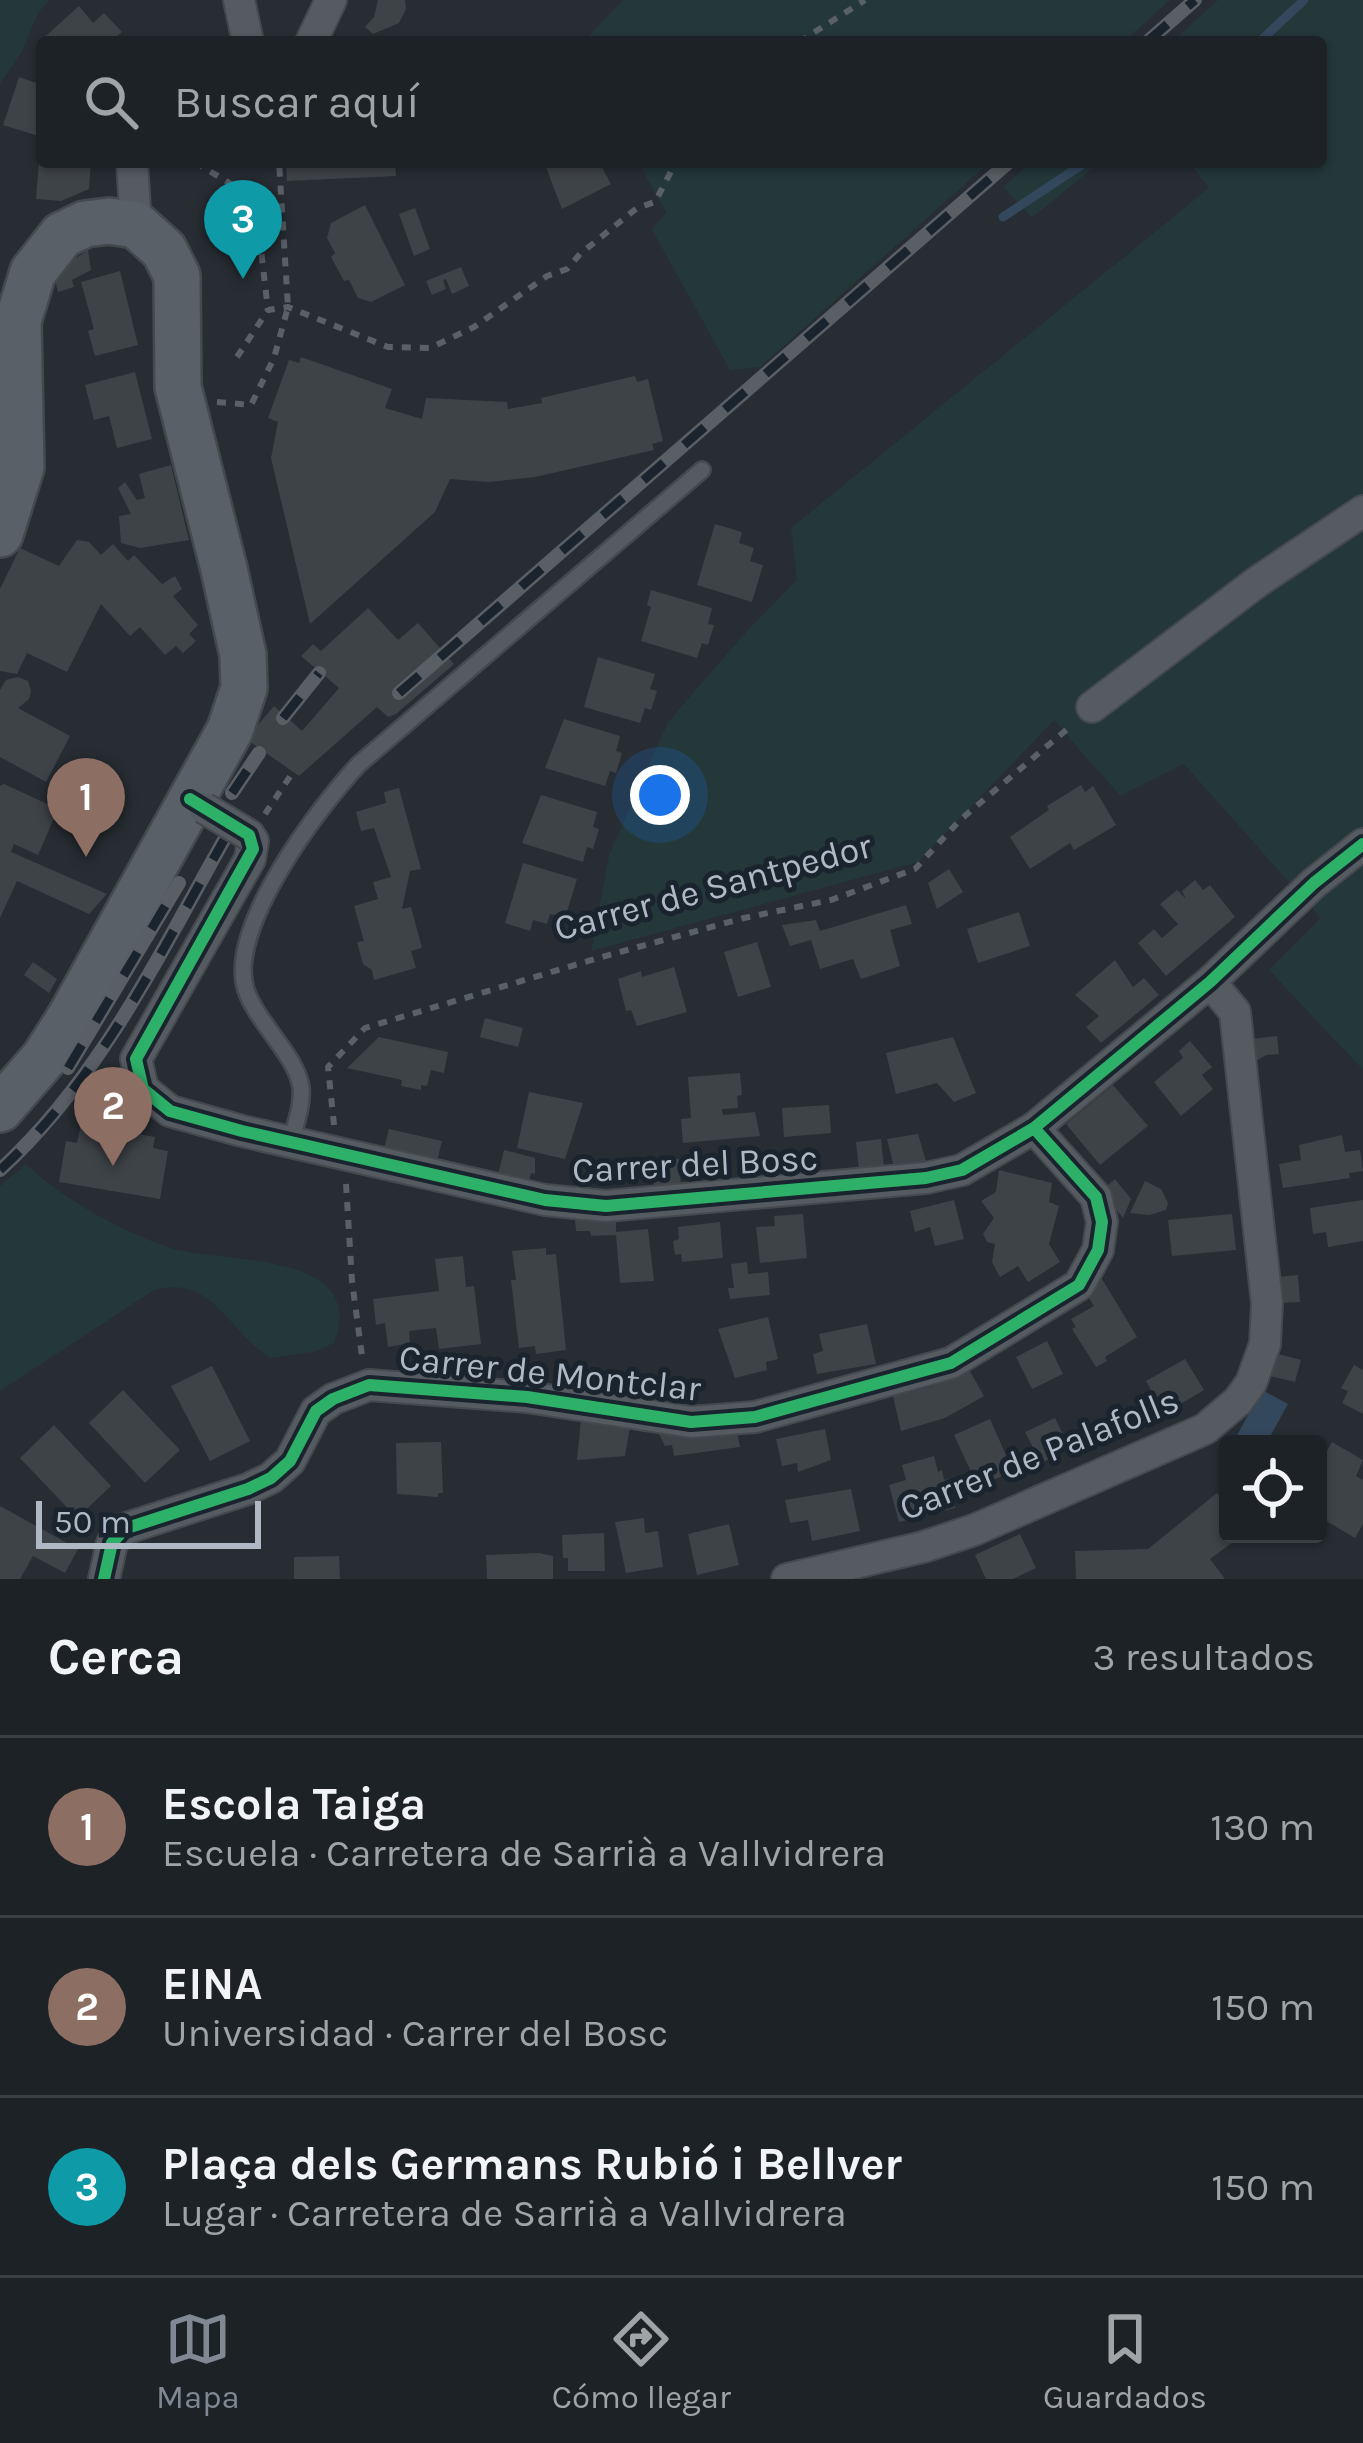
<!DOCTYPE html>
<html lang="es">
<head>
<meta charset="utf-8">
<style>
	:root { --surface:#1d2226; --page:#252a2e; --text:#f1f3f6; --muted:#a0a4a7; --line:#3b3f43; --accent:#7f8893 }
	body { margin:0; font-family:Karla,sans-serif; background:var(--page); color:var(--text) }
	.controls { position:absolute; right:36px; bottom:36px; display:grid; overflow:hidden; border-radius:12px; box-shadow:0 3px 9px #0004 }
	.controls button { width:108px; height:108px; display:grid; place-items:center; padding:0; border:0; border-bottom:3px solid var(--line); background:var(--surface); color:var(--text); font:60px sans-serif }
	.scale { position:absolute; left:36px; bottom:30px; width:225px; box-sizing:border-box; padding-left:12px; border:6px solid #afb9c6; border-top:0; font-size:33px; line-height:42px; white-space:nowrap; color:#afb9c6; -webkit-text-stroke:9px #1a242e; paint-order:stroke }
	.you { position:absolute; left:660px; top:795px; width:42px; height:42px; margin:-30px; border:9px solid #fff; border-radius:50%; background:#1a73e8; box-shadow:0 0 0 18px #1a73e833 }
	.badge { display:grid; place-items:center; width:78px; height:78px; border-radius:50%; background:var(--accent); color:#fff; font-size:39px; font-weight:700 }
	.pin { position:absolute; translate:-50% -99px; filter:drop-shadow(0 3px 6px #0008) }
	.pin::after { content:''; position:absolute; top:63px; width:42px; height:36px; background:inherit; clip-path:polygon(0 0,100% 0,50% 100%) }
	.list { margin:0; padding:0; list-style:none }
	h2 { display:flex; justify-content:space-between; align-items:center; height:156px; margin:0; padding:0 48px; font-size:51px }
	h2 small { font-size:39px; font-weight:400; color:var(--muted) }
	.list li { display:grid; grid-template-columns:78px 1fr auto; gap:36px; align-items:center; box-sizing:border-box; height:180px; padding:0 48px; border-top:3px solid var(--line) }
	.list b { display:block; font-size:45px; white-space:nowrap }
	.list p { margin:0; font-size:39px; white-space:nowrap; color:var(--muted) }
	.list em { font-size:39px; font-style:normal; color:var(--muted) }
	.icon { flex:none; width:66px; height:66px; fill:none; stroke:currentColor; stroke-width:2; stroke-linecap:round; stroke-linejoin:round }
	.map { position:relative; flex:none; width:1363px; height:1579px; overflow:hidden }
	.search { position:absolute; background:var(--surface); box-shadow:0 3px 9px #0004; left:36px; right:36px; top:36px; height:132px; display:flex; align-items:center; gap:30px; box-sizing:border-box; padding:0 42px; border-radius:12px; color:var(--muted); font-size:45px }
	.sheet { height:696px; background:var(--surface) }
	nav { display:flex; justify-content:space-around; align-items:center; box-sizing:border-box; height:168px; border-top:3px solid var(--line); background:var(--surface); font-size:33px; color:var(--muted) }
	nav a { display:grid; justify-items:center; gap:6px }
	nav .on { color:var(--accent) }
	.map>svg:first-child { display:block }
</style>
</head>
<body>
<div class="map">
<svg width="1363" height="1579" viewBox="0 0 1363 1579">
	<rect width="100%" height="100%" fill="#272d33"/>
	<path fill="#243739" d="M0,0H50L38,13L22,52L0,84Z
		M623,0H1170L1124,42H583Z
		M1218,0H1363V1070L1269,970L1321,918L1184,764L1120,796L1054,720L918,862L591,951L609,855L668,722L746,632L797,580L791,528L1209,188L1189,162H1321V42H1172Z
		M638,162H990L760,367L730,370L652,230L666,212Z
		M1032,162H1100L1032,218L1003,187Z
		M26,1164C61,1198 124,1233 171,1248C220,1264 370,1249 334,1343L314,1352L270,1358C226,1329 212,1274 154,1290L0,1391V1186Z"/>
	<path fill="#33475d" d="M1262,1390L1288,1404L1266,1444H1254L1237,1435Z"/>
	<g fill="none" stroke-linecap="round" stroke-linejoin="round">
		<path stroke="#33475d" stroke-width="9" d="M1259,42L1304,0
			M1003,217L1086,162"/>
	</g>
	<path fill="#3e4348" d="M378,0H405L406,9L399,23L373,34L365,27L374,17Z
		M79,6L93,23L104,13L122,32L111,42H39Z
		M19,77L42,85V137L3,125Z
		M39,162H91L89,189L61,201L36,199Z
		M286,162H395L396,176L287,181Z
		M544,162H599L611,184L562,209Z
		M365,205L405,285L371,302L358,298L349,280L344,281L331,257L335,253L327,238L331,223Z
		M415,208L430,249L414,256L399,214Z
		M88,250L91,270L72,280L74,287L58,292L55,281L64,266Z
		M461,267L469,286L452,294L446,279L443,280L446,289L432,295L426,281Z
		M120,271L138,345L95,356L88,331L94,329L81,282Z
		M301,357L392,389L385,408L422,419L426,398L507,402L508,409L542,403L541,398L635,376L637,382L648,379L663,441L652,444L654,450L535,477L489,482L450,479L435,512L310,624L271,458L278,422L268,418L289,360L299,363Z
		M135,372L152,439L117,448L109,416L94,420L85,385Z
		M171,465L189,540L140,548L121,543L119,516L131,514L118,488L125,482L137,500L145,498L139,474Z
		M715,524L742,532L739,543L754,548L750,561L763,565L752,602L697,585Z
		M77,540L89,542L101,555L113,544L128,561L134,555L162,584L175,576L182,589L173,596L198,625L189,634L196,641L183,653L176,646L165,655L140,627L130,636L101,604L67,672L27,653L17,674L0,671V589L20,548L59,566Z
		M651,590L712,608L708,624L714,625L708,645L702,643L697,658L641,641L651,607L647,605Z
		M368,608L398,640L418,623L454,664L396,714L388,717L377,707L299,776L246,739L274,706L302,731L339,688L301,656L313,644L321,651Z
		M598,657L655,674L650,689L657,691L651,710L645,708L640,723L584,707Z
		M18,677L28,681L31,691L29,699L18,708L70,736L46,782L0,757V690L6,680Z
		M564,719L620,736L616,751L622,753L616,773L610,771L605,786L545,768Z
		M4,784L58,809L38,855L14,844L11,852L107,894L89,914L17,881L0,918V786Z
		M1081,785L1085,792L1093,786L1116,825L1074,850L1070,843L1030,869L1010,837L1049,810L1047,806Z
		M399,788L421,869L410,871L402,909L411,907L422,948L411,951L416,968L374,980L372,970L363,964L357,942L364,941L354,906L378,899L373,882L391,877L374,828L361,831L356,812L386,803L384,792Z
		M541,795L597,812L593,827L599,829L593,849L587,847L583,862L522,843Z
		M523,863L577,879L565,918L550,914L547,924L533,920L530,931L505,923Z
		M949,869L963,892L937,909L928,883Z
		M1195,880L1203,890L1210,885L1235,917L1166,976L1138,943L1154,929L1162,938L1178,924L1160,904L1177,890L1186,899L1182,891Z
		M906,905L912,924L890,930L900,966L861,979L853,959L820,969L811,940L790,946L782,925L816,920L820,931Z
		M1019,912L1030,946L978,963L967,929Z
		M757,942L771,987L738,997L724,952Z
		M1115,960L1133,987L1144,978L1159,995L1101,1043L1086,1027L1099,1016L1075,995Z
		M33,962L57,979L49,993L24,975Z
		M674,967L687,1012L637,1026L631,1010L626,1011L618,979L641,971L642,977Z
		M485,1018L523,1028L518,1047L480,1037Z
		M1277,1036L1279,1054L1266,1055L1253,1063L1251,1039Z
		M379,1037L448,1052L444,1073L431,1070L427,1086L421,1085V1090L401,1086L402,1080L347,1068Z
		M953,1037L976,1093L954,1102L937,1083L896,1094L886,1053Z
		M1190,1041L1212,1067L1202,1075L1213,1089L1181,1116L1154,1082L1183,1058L1179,1051Z
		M740,1073L742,1095L737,1096L738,1108L722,1109L723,1115L755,1112L760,1136L683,1143L681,1119L691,1118L688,1077Z
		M1113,1085L1148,1126L1100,1165L1066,1124Z
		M529,1092L583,1103L565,1159L517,1148Z
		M829,1105L831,1133L784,1137L782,1108Z
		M81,1124L155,1137L153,1148L168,1151L160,1199L59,1182L66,1141L77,1143Z
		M389,1129L442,1141L437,1161L384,1149Z
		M918,1134L926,1161L894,1167L887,1139Z
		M1342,1135L1345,1152L1360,1150L1363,1171L1349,1173L1350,1178L1283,1188L1279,1164L1301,1160L1299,1145Z
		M881,1139L884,1168L859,1170L856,1142Z
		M504,1150L535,1158V1174L531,1173L529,1182L498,1175Z
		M679,1159L681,1186L654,1188L652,1161Z
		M999,1170L1052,1183L1049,1202L1059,1206L1049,1244L1060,1262L1028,1282L1018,1266L1000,1277L992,1262L995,1244L987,1242L983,1234L994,1218L981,1201L996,1192Z
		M1115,1179L1131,1199L1123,1218L1101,1191Z
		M1145,1181L1161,1189L1168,1203L1166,1210L1150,1215L1130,1213Z
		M954,1200L964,1239L935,1246L930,1227L915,1232L910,1211Z
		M1363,1200V1241L1328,1247L1326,1232L1313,1234L1310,1208Z
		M803,1214L807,1258L760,1263L756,1227L775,1226L774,1216Z
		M1232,1214L1236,1250L1172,1256L1168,1220Z
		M616,1219V1232L648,1229L654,1281L620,1283L616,1235L591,1236L590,1231H576L575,1220Z
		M720,1222L723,1258L682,1262L681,1254L675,1255L673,1241L679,1239L678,1227Z
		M546,1248V1255L556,1254L566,1350L536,1354L535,1346L519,1348L511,1280H516L512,1251Z
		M463,1256L466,1287L474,1286L481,1344L439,1349L436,1328L409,1331L410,1343L388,1347L385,1323L376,1325L373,1299L439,1291L435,1259Z
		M747,1262L748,1274L768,1272L770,1295L730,1299L728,1288H734L731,1264Z
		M1298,1275L1300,1302L1279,1303L1276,1277Z
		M1091,1278L1102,1279L1137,1337L1105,1357L1107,1361L1096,1367L1072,1329L1076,1327L1071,1319L1094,1306L1083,1289Z
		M768,1317L778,1359L766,1362L767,1370L735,1378L718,1329Z
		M867,1324L876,1364L817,1374L813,1354L823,1351L819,1334Z
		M1047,1341L1063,1374L1032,1389L1016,1357Z
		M1278,1354L1301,1360L1295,1382L1270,1376Z
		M1185,1359L1204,1390L1177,1406L1175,1402L1162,1410L1146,1381Z
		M1354,1365L1363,1370V1414L1342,1403L1348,1391L1341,1388Z
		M212,1366L250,1441L210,1461L171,1386Z
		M967,1366L984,1396L945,1418L901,1431L893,1396L933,1386Z
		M123,1390L180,1450L145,1483L89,1423Z
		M1055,1418L1070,1449L1041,1463L1025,1432Z
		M990,1419L1013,1471L978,1487L954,1435Z
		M581,1420L630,1427L625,1456L577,1460Z
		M54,1425L111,1486L77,1518L20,1458Z
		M825,1429L831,1460L798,1472L797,1463L782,1466L776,1439Z
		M657,1430L737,1431L740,1447L674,1456L672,1445L665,1446Z
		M441,1442L443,1493H438V1497L397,1494L396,1443Z
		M1332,1442L1363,1460L1356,1476L1363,1480V1524L1355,1538L1318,1516V1467Z
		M934,1456L938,1472L942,1470L944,1480L948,1479L955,1508L899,1522L889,1485L906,1480L902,1465Z
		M851,1489L860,1531L812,1541L808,1520L790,1523L785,1500Z
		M1217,1493L1228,1508V1534H1244L1210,1559L1225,1579H1076L1075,1551L1148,1549Z
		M0,1506L78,1549L65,1573L33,1556L20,1579H0Z
		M644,1518L645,1533L658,1531L663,1567L626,1573L615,1522Z
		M729,1524L739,1565L697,1575L688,1534Z
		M604,1533L605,1571H568V1558H563L562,1535Z
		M1020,1534L1036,1568L1013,1579H986L975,1555Z
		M539,1553L553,1556V1579H487L486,1555Z
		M339,1556L340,1579H294V1557Z"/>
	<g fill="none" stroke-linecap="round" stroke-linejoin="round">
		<defs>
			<path id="service" d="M291,1142C295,1125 303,1105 301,1087C296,1055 257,1023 246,990C226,929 318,808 359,764L702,470"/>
			<path id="minor" d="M239,0L248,42
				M311,42L331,0
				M132,162L136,225
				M1092,707L1257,582L1363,511
				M249,835L253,841L250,859L136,1059L143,1089L170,1111L242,1131L545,1200L606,1206L926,1178L962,1170L1034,1128L1210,982L1314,883L1363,844
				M104,1579L112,1543L124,1529L248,1489L271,1478L290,1461L316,1411L333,1399L369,1385L527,1397L691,1422L755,1417L951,1363L1079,1285L1098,1250L1102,1222L1096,1197L1034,1128
				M787,1579L923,1547L974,1530L1205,1429L1238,1401L1251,1383L1265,1344L1267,1303L1235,1012L1210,982"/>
			<path id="secondary" d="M0,534L21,467L18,321L33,272L62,235L85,224L109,221L136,225L164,250L177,276L178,387L224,569L243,655L244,688L230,730L71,1016L45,1057L0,1109"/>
		</defs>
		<use href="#service" stroke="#44494e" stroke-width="20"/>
		<use href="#minor" stroke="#44494e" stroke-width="34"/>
		<use href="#secondary" stroke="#44494e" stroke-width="50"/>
		<path stroke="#596066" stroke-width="6" stroke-dasharray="9 9" stroke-linecap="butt" d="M799,42L865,0
			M195,162L255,199L268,310L288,307L388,347L430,348L474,327L547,276L567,269L580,254L637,208L655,202L676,162
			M237,357L268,310
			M217,402L251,405L274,358L288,307L279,162
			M265,814L293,772
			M334,1125L328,1067L365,1028L598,958L744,918L831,900L915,869L960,820L1072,725
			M346,1184L352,1281L362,1356"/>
		<use href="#service" stroke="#565b62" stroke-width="15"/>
		<use href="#minor" stroke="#565b62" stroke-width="30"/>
		<use href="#secondary" stroke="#5a6067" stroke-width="45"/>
		<defs>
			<path id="rail" d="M1147,42L1195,0
				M399,693L1009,162
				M283,718L319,673
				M232,793L259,753
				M68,1068L179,883
				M0,1170C99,1080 159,955 224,840"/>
		</defs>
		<use href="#rail" stroke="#5a5f65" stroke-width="14"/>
		<use href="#rail" stroke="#1a242e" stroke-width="9" stroke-dasharray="27" stroke-linecap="butt"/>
		<defs>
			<path id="minor-bridge" d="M204,808L249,835"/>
		</defs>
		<use href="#minor-bridge" stroke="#44494e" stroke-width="34" stroke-linecap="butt"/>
		<use href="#minor-bridge" stroke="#565b62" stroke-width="30"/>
		<defs>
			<path id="cycleway" d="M190,799L249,835L253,849L136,1059L143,1089L170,1111L242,1131L545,1200L606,1206L926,1178L962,1170L1034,1128L1210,982L1314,883L1363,844
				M104,1579L112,1543L124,1529L248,1489L271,1478L290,1461L316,1411L333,1399L369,1385L527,1397L691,1422L755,1417L951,1363L1079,1285L1098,1250L1102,1222L1096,1197L1034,1128"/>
		</defs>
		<use href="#cycleway" stroke="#1a242e" stroke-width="20"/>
		<use href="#cycleway" stroke="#2db169" stroke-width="12"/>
	</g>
	<g text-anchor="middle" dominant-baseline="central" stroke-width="10" stroke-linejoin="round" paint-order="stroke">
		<g font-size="36" fill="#afb9c6" stroke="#1a242e">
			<text transform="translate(713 887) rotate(-15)">Carrer de Santpedor</text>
			<text transform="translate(695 1164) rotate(-3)">Carrer del Bosc</text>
			<text transform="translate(550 1373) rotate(6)">Carrer de Montclar</text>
			<text transform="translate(1039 1454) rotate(-22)">Carrer de Palafolls</text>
		</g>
	</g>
</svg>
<div class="controls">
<button><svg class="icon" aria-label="locate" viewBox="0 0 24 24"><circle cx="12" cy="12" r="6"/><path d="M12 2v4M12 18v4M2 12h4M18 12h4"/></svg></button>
</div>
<div class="scale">50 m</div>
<div class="you"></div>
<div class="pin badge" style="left:86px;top:857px;background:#8d6e63">1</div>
<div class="pin badge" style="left:113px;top:1166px;background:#8d6e63">2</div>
<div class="pin badge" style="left:243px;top:279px;background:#0f9aa8">3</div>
<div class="search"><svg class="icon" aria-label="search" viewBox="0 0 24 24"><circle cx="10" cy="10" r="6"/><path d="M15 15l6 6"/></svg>Buscar aquí</div>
</div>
<section class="sheet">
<h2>Cerca<small>3 resultados</small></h2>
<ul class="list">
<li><span class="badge" style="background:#8d6e63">1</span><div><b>Escola Taiga</b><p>Escuela · Carretera de Sarrià a Vallvidrera</p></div><em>130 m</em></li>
<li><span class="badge" style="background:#8d6e63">2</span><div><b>EINA</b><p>Universidad · Carrer del Bosc</p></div><em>150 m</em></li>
<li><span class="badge" style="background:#0f9aa8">3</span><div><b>Plaça dels Germans Rubió i Bellver</b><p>Lugar · Carretera de Sarrià a Vallvidrera</p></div><em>150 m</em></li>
</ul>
</section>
<nav>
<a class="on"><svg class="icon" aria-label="map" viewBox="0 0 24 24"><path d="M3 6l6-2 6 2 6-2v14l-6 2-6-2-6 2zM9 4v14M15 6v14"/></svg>Mapa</a>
<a><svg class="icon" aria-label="directions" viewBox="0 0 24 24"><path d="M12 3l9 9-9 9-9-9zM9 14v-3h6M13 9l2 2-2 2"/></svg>Cómo llegar</a>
<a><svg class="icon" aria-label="saved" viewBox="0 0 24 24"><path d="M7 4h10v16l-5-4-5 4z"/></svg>Guardados</a>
</nav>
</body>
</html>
